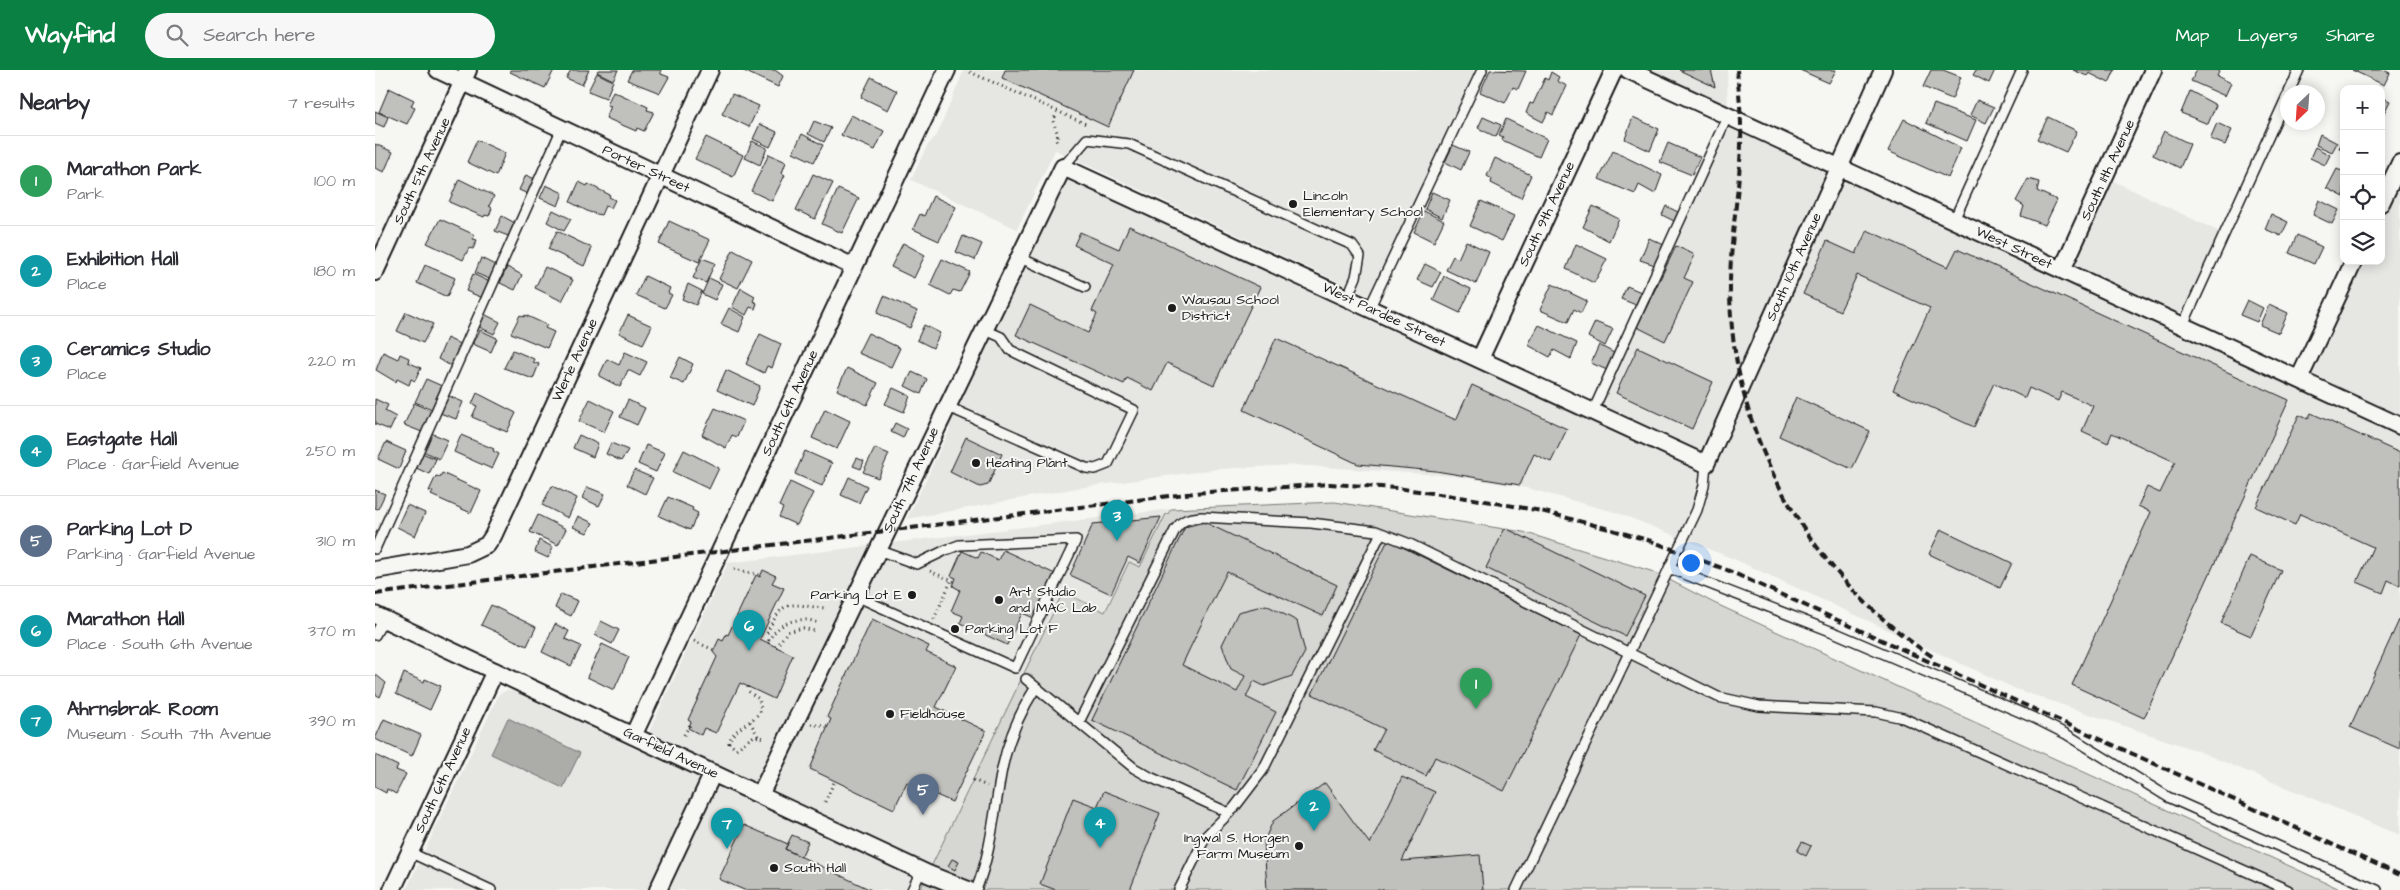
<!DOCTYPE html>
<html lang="en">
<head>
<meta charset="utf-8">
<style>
	:root { --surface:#fff; --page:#f7f7f7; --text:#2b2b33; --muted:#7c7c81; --line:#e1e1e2; --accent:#0b8043 }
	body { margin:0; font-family:"Architects Daughter",sans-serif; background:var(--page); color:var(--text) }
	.controls { position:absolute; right:15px; top:15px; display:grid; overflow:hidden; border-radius:10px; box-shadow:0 2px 12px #0003 }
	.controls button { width:45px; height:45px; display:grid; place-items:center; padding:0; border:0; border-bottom:1px solid var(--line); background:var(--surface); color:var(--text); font:25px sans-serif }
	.compass { position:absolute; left:1905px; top:15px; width:45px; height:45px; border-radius:50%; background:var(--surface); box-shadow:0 2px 12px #0003; rotate:205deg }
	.you { position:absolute; left:1315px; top:492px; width:18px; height:18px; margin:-12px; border:4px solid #fff; border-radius:50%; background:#1a73e8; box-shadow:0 0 0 8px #1a73e833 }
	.badge { display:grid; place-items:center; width:32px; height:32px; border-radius:50%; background:var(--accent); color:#fff; font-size:16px; font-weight:700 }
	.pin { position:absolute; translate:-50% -41px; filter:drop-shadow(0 1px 2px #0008) }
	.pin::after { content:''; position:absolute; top:26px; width:18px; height:15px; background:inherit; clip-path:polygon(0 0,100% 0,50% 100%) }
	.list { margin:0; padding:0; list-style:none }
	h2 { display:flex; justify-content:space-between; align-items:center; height:65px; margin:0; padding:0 20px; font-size:21px }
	h2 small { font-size:16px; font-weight:400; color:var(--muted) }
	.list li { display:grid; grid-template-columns:32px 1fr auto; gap:15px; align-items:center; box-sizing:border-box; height:90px; padding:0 20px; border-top:1px solid var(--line) }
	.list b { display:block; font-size:19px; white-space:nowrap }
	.list p { margin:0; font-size:16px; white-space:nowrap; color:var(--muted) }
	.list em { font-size:16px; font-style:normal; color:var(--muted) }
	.icon { flex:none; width:28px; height:28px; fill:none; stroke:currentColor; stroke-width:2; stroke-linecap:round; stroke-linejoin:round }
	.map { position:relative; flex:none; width:2025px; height:820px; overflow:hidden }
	header { display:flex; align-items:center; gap:30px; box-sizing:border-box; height:70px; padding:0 25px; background:var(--accent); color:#fff }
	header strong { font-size:24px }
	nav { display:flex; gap:28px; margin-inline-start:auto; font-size:18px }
	.search { width:350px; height:45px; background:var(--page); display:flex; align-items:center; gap:12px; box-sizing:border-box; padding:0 18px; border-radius:28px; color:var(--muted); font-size:19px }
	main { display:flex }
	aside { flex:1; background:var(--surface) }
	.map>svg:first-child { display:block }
</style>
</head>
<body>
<header>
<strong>Wayfind</strong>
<div class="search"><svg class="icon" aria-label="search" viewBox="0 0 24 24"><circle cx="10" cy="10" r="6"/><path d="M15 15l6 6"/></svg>Search here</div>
<nav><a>Map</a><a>Layers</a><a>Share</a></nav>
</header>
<main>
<aside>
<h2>Nearby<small>7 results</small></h2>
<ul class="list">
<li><span class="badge" style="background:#2e9e5b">1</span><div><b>Marathon Park</b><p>Park</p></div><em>100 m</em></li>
<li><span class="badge" style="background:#0f9aa8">2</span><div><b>Exhibition Hall</b><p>Place</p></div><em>180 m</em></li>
<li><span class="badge" style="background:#0f9aa8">3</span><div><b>Ceramics Studio</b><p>Place</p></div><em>220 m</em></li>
<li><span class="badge" style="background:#0f9aa8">4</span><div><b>Eastgate Hall</b><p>Place · Garfield Avenue</p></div><em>250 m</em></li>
<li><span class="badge" style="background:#5c6f8a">5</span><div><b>Parking Lot D</b><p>Parking · Garfield Avenue</p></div><em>310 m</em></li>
<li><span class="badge" style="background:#0f9aa8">6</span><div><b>Marathon Hall</b><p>Place · South 6th Avenue</p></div><em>370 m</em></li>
<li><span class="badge" style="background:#0f9aa8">7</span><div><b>Ahrnsbrak Room</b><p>Museum · South 7th Avenue</p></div><em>390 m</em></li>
</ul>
</aside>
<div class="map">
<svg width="2025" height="820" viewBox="0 0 2025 820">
	<rect width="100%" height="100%" fill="#f6f6f2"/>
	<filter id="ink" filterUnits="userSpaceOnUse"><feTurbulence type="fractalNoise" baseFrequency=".02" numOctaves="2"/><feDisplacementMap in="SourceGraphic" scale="10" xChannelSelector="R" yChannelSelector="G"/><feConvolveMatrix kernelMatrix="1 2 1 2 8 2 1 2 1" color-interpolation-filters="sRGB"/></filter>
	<g filter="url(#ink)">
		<path fill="#e6e6e2" d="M589,0H1100L996,227L680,80L642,159L536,110L552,76L562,65Z
			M1253,0H1352L1353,46L1687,200L1730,107L1849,164L1808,255L1924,309L1979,191H2006V133L2025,93V765L1823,681L1641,619L1359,489L1243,443L1152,418L1080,406L919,395L843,399L702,418L532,449L575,359L563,353L688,97L1218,341L1353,46Z
			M796,439L793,444H791L765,497L753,493L729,542L688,522L545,820H31L124,624L132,620L140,622L265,681L353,493Z"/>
		<path fill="#d6d6d2" stroke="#797977" d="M960,432L1148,462L1279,502L1339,533L1967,820H545L688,522L730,542L754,492L765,497L791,444H793L796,439Z"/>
		<path fill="#acaca9" stroke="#727271" d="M133,648L205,683L188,718L116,684Z"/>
		<path fill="#c0c0bd" stroke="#1c1c1c" d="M135,0H179L170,18L135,2Z
			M196,0H214L207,15L191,8Z
			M223,0H243L238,10L222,2Z
			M257,0H286V4L294,7L285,23L252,10Z
			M367,0H400L408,6L403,17Z
			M630,0H759L733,57L627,8Z
			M1115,0L1151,1L1143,19L1138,17L1130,33L1105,22Z
			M1304,0H1336L1340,17Z
			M1425,0H1461L1454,13Z
			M1556,0H1568L1586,7L1577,29L1548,17Z
			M1601,0H1620L1614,13L1598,5Z
			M1698,0H1740L1734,13L1714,3L1712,6Z
			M1822,0H1845L1842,6L1856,13L1850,26L1816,11Z
			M1977,0H2008L2015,3L2009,15Z
			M1176,2L1184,7L1182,11L1192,16L1178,45L1173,42L1168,52L1151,43L1155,33L1158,34L1170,8L1173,10Z
			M222,3L238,11L231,28L213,21Z
			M496,7L522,21L513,40L486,27Z
			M14,18L39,30L36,36L40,38L32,54L4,42Z
			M238,21L273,37L272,40L279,42L269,61L262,58L261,61L231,48L236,36L232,35Z
			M1815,21L1841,35L1833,54L1806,43Z
			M357,24L384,36L374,57L347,44Z
			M2006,27L2015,31L2006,49Z
			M1602,30L1619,37L1611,53L1595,45Z
			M1559,34L1601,50L1592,71L1551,53Z
			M0,41L13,47L9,57L0,53Z
			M476,45L509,61L500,80L466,65Z
			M1108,47L1126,55L1121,67L1103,58Z
			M1258,47L1284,59L1275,81L1250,69Z
			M1673,47L1702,61L1691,82L1662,69Z
			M1131,49L1172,69L1164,87L1127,70L1128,67L1124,65Z
			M1529,49L1586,78L1573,108L1513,81Z
			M439,51L456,58L449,72L433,64Z
			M1842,53L1857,60L1850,75L1835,69Z
			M385,54L402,62L395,77L378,69Z
			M1789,61L1815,74L1805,98L1778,85Z
			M427,64L448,75L439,92L418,82Z
			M1945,64L1962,73L1957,82L1941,75Z
			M331,67L368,85L358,107L320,89Z
			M1969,69V80L1964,78Z
			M102,70L130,83L121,106L92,92Z
			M377,71L392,78L385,95L370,88Z
			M1293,73L1325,87L1317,105L1285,92Z
			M0,74L18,82L9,102L0,98Z
			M1078,75L1094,82L1086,100L1070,92Z
			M1940,77L1955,85L1950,95L1935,88Z
			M1238,81L1287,105L1280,124L1264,115L1260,124L1224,109Z
			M394,84L411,92L407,103L410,105L397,131L376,121Z
			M1120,88L1156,105L1146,128L1116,113L1117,109L1112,106Z
			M1962,99L1969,102V127L1952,118Z
			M438,104L458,113L440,149L421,140Z
			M151,105L162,110L155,125L144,120Z
			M84,109L119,126L114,136L117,138L114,146L110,145L109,147L74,132Z
			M1653,109L1664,112L1662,121L1682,130L1670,155L1646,146L1649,136L1641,131Z
			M204,112L212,116L213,114L235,125L234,127L240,130L236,138L230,136L226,145L214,142L195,132Z
			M171,115L188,123L183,136L165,128Z
			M463,119L484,128L467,163L447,154Z
			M1057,122L1075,130L1067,148L1050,139Z
			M558,126L581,137L564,171L538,159L545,144L549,146Z
			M1944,130L1964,140L1957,154L1938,145Z
			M1106,131L1139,146L1127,171L1095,156Z
			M1218,136L1244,149L1234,171L1208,157Z
			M1291,136L1303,142L1299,151L1287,145Z
			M178,140L196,149L189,161L172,152Z
			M1049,141L1069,151L1059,172L1039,162Z
			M1896,144L1913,152L1906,166L1890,159Z
			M127,146L142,154L136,167L120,161Z
			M65,149L100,165L98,169L102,170L98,179L94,178L88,190L52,173Z
			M294,151L335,170L324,192L284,174Z
			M754,156L885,217L839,315L792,293L778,321L752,308L749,314L641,265L655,235L713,263L722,244L717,241L739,194L699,175L705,162L744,179Z
			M1492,160L1573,197L1582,179L1914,330L1769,648L1697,615L1776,442L1763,436L1772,417L1785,423L1800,392L1737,363L1733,373L1707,361L1718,336L1687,322L1683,331L1654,318L1650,328L1619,313L1599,357L1518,320L1555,238L1482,205L1465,241L1428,224L1452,171L1481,184Z
			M182,161L217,178L209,196L173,179Z
			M1922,165L1947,177L1939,194L1914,183Z
			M588,166L607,174L600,190L581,182Z
			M1274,168L1289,175L1280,195L1265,190Z
			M1091,171L1114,182L1101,214L1071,200L1078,186L1083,189Z
			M528,173L550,185L539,208L516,197Z
			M1201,174L1232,189L1219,213L1191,199Z
			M1301,176L1320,185L1309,208L1318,212L1290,271L1262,257Z
			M358,180L377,190L363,218L344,209Z
			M106,188L122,196L117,210L100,203Z
			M327,188L340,193L331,213L318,208Z
			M567,189L595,202L585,222L578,220L575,225L555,215Z
			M1050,194L1066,202L1058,217L1042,210Z
			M50,195L80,208L72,227L42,213Z
			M132,197L147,205L140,220L125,213Z
			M170,197L198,210L187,231L160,218Z
			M98,204L115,212L108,228L91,221Z
			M270,206L295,218L293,223L297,225L290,238L261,225Z
			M1069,206L1096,219L1085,243L1058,230Z
			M334,208L347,214L340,230L327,224Z
			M313,214L327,221L321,235L307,229Z
			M1177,214L1212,231L1206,243L1199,239L1193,252L1165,240Z
			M1252,216L1266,222L1261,235L1246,229Z
			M366,218L380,226L378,231L382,233L380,239L375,237L371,245L357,237Z
			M509,226L542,241L535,258L502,243Z
			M1872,230L1888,238L1882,252L1865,245Z
			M1894,234L1913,243L1904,263L1885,255Z
			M354,238L370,247L364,262L346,254Z
			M31,242L58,254L48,273L22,261Z
			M109,244L125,252L119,264L104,257Z
			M145,245L149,247L150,245L172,255L170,258L179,262L172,278L136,263Z
			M253,245L277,256L268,274L244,263Z
			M1220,252L1238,259L1230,276L1213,267Z
			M549,255L565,263L558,278L542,270Z
			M1164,255L1202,273L1196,289L1179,280L1175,287L1153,275Z
			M105,260L122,268L116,282L98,274Z
			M493,263L525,278L516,297L483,283Z
			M385,264L406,274L397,298L392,296L389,303L371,294Z
			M72,268L87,275L78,297L63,289Z
			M901,268L1081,350L1097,315L1192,359L1176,392L1159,384L1145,415L1061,401L983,394L869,340Z
			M1224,275L1239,283L1232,300L1216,293Z
			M1263,277L1338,312L1317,359L1241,323Z
			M138,280L159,289L158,292L164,294L158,309L129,298Z
			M8,282L23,289L25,284L34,288L33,292L46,298L40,311L36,309L34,315L22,309L21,312L1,300Z
			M250,282L272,292L265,306L253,300L245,317L224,306L232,289L244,295Z
			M305,287L318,294L309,314L295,308Z
			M472,298L503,313L492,335L462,320Z
			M351,300L385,316L377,336L342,320Z
			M537,302L552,309L546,324L530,316Z
			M51,309L67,316L57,339L40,332Z
			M518,318L535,326L529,342L510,334Z
			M102,323L141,343L132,362L97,347L102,336L97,334Z
			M74,326L88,332L81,349L65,343Z
			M1421,327L1495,361L1477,399L1404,366Z
			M0,329L13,335L10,341L21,347L15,360L0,354Z
			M215,329L239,341L229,362L204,351Z
			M253,330L270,338L262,355L245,347Z
			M39,333L56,341L47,362L29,355Z
			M340,338L369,351L362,367L357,365L351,378L327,365Z
			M450,339L475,351L462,379L437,368Z
			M1936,343L2025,383V516L2013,510L2008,523L1982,512L1998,477L1925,444L1920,455L1881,437L1924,345L1933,349Z
			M520,353L532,359L528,368L516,362Z
			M56,363L73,370L64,389L48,381Z
			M86,365L119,379L118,381L124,384L117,399L79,382Z
			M204,365L223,374L218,387L198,378Z
			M591,367L627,384L613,415L605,417L575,402Z
			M11,372L31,381L24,399L3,389Z
			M236,373L253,380L246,391L231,384Z
			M271,375L290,383L281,402L263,394Z
			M500,378L514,384L503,408L488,402Z
			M309,380L344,398L334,419L298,402Z
			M430,381L457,393L447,416L420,404Z
			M45,382L61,389L54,404L39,397Z
			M482,388L489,391L486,399L478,396Z
			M259,400L278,408L270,424L252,415Z
			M67,403L106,421L96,443L56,425L58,422L54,421L61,406L65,407Z
			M474,407L492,416L484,433L466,425Z
			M415,412L438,423L422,455L404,447L408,438L404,436Z
			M177,416L202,428L193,448L167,435Z
			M212,417L230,424L224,436L207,428Z
			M0,420L10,424L3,439L0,438Z
			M293,427L318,438L317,440L323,443L315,460L284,446Z
			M32,435L50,443L40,466L22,457Z
			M163,445L191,459L183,475L155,462Z
			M203,446L218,453L212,463L198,457Z
			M786,447L765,493L753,487L736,524L695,505L718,454Z
			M829,452L962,515L948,546L852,502L833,540L807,595L862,622L870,606L856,599L847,575L863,542L891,535L922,551L930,582L917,606L889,616L879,611L871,627L901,642L862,720L717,650L810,457Z
			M1130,458L1270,526L1250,566L1111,498Z
			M1566,459L1637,493L1625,518L1554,484Z
			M164,470L178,477L173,488L160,482Z
			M1013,470L1206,565L1129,721L1060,687L1051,706L998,680L1009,659L937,624Z
			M628,480L680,504L659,548L647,543L632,575L585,553L588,546L576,541L585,520L578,516L581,508L576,506L587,481L603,488L606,482L623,490Z
			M1875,486L1906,500L1876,566L1846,553Z
			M388,500L401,506L397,513L409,518L385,569L418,585L399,629L365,613L341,663L329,658L326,665L313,658L316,652L313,650L342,587L338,582L344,569L348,571L351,564L353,565L381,505L385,507Z
			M186,524L203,531L196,546L180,538Z
			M116,535L161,557L152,576L106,555Z
			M2025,548V679L1975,657Z
			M497,549L554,576L551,582L581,596L561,637L611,661L577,732L532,712L519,739L435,699L456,649L452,647Z
			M226,551L244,560L237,574L220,565Z
			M180,554L194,561L190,569L206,576L196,596L167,582Z
			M227,574L254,587L239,620L212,607Z
			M29,603L49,612L50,609L66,616L55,640L21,624Z
			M0,604L11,613L5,627L0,624Z
			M9,649L46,665L37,686L0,669Z
			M0,685L23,696L21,700L31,704L21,724L12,719L11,723L0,717Z
			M1027,707L1060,722L1027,791L1105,785L1108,820H892L889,771L898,751L950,713L995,774Z
			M729,721L785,743L755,820H681L665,814L698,728L722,737Z
			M369,755L413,774L410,779L496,820H369L344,809Z
			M417,765L433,772L426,787L410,779Z
			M1427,772L1436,776L1431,786L1422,781Z
			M577,789L584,792L580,800L573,796Z"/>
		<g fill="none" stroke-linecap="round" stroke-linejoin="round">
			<defs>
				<path id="service" d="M1914,22L1924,0
					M688,97L712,69L754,74L961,168L977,175L985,186L981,207L972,228
					M1579,150L1647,0
					M643,187L710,217
					M994,239L1107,0
					M1808,255L1912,26
					M571,336L711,398L720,399L733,394L759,340L635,280L626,267L608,259
					M1218,341L1353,45
					M0,479L187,58
					M1294,498L1463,564L1659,648L1691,664L1793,727L2002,820
					M481,526L640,598L701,470L584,475L571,480L542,494L503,480
					M0,565L9,549
					M651,609L759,698L775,707L854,743
					M704,652L800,460C807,449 814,448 827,447L936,453L1001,461L1035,474L1343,627L1384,636L1501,642L1528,648L1913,820
					M34,782L116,820
					M537,820L546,801
					M601,820C617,781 619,740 627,699C633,670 645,642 661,617
					M804,820L831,766L859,738L888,700L1006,463
					M1141,820L1322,440L1329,415L1331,394"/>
				<path id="minor" d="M63,0L479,197
					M1253,0L2025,356
					M2006,133L2025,93
					M1687,200L1778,0
					M0,202L93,0
					M1105,289L1239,0
					M1924,309L1979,191
					M0,500L93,484L112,475L118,466L335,0
					M0,545L553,804L593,820
					M258,666L572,0
					M385,725L688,97L1331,394L1508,0
					M17,820L120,601
					M283,820L338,703"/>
			</defs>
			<use href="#service" stroke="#1c1c1c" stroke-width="12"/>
			<use href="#minor" stroke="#1c1c1c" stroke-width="20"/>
			<path stroke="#1c1c1c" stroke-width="3" stroke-dasharray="1 4" stroke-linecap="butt" d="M595,2L713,55
				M681,71L683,65L678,51L682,43
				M359,499L385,505
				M555,501L580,512
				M559,549L576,511
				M392,563C410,525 414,536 451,538
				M319,571L339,580
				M394,574L396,571L394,570C404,552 424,545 444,553
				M401,577L412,562L428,558L440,561
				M373,617V621L384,629L386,640C379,653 357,658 354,673L361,679L379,666L390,668
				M375,652L383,666
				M436,654L452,657
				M309,665L315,655
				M598,710L612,716
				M450,732L460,710"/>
			<use href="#service" stroke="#f6f6f2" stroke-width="9"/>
			<use href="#minor" stroke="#f6f6f2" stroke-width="16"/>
			<path stroke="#1c1c1c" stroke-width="4" stroke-dasharray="8 4" stroke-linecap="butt" d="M1362,0C1364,24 1367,51 1366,75C1364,121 1356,165 1355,211C1353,362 1433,505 1558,587
				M0,524L819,423L955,414L1022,418L1105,430L1166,441L1234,459L1276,471L1352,500L2025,805"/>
		</g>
	</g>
	<g fill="#1c1c1c" stroke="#f6f6f2" stroke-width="2">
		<circle cx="918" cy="134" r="5"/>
		<circle cx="797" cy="238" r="5"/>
		<circle cx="601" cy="393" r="5"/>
		<circle cx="537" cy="525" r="5"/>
		<circle cx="624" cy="530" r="5"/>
		<circle cx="580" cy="559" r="5"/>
		<circle cx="515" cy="644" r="5"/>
		<circle cx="924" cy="776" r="5"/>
		<circle cx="399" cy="798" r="5"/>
	</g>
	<g text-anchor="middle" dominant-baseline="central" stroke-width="4" stroke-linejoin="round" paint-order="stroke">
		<g font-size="14" fill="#1c1c1c" stroke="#f6f6f2">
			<text transform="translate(271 99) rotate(25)">Porter Street</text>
			<text transform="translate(1733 100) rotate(-65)">South 11th Avenue</text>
			<text transform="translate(47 101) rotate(-65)">South 5th Avenue</text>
			<text transform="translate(1172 144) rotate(-65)">South 9th Avenue</text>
			<text transform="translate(1639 178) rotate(25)">West Street</text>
			<text transform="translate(1419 197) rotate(-66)">South 10th Avenue</text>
			<text transform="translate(1009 245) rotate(25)">West Pardee Street</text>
			<text transform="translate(200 290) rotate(-65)">Werle Avenue</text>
			<text transform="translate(415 333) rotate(-65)">South 6th Avenue</text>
			<text transform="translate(536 410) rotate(-65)">South 7th Avenue</text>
			<text transform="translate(296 683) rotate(25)">Garfield Avenue</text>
			<text transform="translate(68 710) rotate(-65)">South 6th Avenue</text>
		</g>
		<g font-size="14" fill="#1c1c1c" stroke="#f6f6f2" text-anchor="start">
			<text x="928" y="126">Lincoln<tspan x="928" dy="16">Elementary School</tspan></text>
			<text x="807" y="230">Wausau School<tspan x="807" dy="16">District</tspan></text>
			<text x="611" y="393">Heating Plant</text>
			<text x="634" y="522">Art Studio<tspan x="634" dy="16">and MAC Lab</tspan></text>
			<text x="527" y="525" text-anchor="end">Parking Lot E</text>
			<text x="590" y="559">Parking Lot F</text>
			<text x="525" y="644">Fieldhouse</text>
			<text x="914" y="768" text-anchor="end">Ingwal S. Horgen<tspan x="914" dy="16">Farm Museum</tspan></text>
			<text x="409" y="798">South Hall</text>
		</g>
	</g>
</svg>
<div class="controls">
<button>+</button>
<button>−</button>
<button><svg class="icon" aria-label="locate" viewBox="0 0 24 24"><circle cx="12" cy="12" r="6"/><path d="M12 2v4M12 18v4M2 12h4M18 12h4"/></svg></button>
<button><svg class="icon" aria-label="layers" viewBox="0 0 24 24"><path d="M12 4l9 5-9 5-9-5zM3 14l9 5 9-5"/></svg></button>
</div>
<svg class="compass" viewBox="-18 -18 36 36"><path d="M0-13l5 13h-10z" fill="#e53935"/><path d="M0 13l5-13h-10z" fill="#7c7c81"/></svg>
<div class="you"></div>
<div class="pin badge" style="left:1101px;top:639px;background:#2e9e5b">1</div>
<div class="pin badge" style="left:939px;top:761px;background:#0f9aa8">2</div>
<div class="pin badge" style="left:742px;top:471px;background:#0f9aa8">3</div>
<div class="pin badge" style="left:725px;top:778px;background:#0f9aa8">4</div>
<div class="pin badge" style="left:548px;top:745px;background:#5c6f8a">5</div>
<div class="pin badge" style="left:374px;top:581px;background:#0f9aa8">6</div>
<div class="pin badge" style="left:352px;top:779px;background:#0f9aa8">7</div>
</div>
</main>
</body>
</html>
